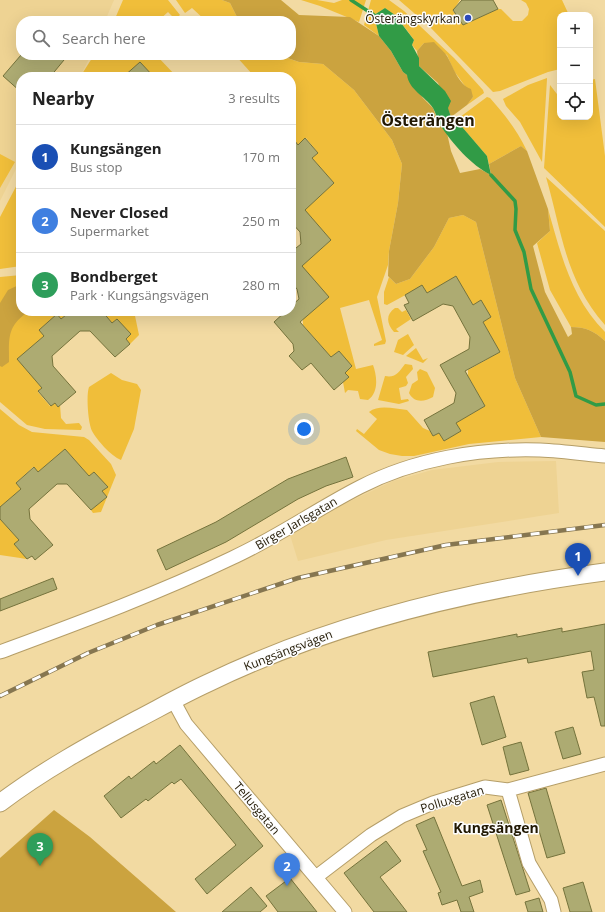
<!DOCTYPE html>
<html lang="en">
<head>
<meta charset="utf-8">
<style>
	:root { --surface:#fff; --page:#f2f2f2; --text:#222; --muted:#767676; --line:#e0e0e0; --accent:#2b4aba }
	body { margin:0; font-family:"Open Sans",sans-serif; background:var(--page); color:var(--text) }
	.controls { position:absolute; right:12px; top:12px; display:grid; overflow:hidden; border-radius:8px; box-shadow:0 4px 16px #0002 }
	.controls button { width:36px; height:36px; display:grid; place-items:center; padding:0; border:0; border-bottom:1px solid var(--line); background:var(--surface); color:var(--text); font:20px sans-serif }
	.you { position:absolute; left:304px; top:429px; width:14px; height:14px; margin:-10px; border:3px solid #fff; border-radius:50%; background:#1a73e8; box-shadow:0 0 0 6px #1a73e833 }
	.badge { display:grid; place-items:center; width:26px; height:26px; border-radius:50%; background:var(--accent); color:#fff; font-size:13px; font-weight:700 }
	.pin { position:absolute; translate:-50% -33px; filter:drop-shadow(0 1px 2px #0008) }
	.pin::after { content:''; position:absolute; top:21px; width:14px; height:12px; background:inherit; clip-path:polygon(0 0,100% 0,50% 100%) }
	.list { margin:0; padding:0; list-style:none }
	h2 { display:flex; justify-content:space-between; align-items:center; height:52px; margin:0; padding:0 16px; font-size:17px }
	h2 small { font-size:13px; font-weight:400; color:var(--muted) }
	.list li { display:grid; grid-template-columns:26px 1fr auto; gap:12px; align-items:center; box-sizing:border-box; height:64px; padding:0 16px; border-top:1px solid var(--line) }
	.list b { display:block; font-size:15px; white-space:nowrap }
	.list p { margin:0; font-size:13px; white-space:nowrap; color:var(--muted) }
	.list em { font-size:13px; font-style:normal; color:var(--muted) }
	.icon { flex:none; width:22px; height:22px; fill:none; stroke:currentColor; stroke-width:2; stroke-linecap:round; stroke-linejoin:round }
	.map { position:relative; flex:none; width:605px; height:912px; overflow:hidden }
	.search { position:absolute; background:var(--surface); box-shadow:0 4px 16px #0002; left:16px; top:16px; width:280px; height:44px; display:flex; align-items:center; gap:10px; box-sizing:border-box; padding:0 14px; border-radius:16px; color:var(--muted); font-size:15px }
	.panel { position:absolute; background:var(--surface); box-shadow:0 4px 16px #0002; left:16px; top:72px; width:280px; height:244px; border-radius:16px }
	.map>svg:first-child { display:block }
</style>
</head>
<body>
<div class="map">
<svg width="605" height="912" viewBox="0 0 605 912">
	<rect width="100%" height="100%" fill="#f2daa2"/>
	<path fill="#eed393" d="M0,0H114L105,21H21V55H91L80,77H21V159L0,201Z
		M556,461L559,513L386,540L298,561L290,535L327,512L393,481L432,470L498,462Z"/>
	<path fill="#f0be3a" d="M123,0H168L180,15L175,19L168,12L158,21H114Z
		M176,0H222L230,3L239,21H206L192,8L185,13Z
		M301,0H317L334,3L342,0H366L359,22L320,6Z
		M371,0H389L404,11L454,58L483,90L484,93L467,105L473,97L454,71L447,55L424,43L417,51L412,45L414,40C405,27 397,17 385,8L374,15L379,36L364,25Z
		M399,0H460L453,11L463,25L498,9H501L513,21H522L528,15L529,9L526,3L521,0H562L569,15H560V69L548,72L500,91L493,92L429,26Z
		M94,55H156L177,77H154L140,62L123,77H80Z
		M235,55H278L299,62L323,64L354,90L392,140L402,164L398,203L389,251L388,265L377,297L386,341L385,344L374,346V344L382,340L369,300L340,308L356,369L373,365C377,376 379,392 368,400L360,399L358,391L348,390L345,393L343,382L349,377L345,373L352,366L339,351L331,357L303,325L302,266L331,240L304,210L334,183L312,158L318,153L306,138L298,145L291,136V77H252L253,75Z
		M547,78V79L542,162L520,122L506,106L503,99L528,85Z
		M595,79L605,156V227L544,168L550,85L560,98V117H590V80Z
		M487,97L490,98C505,115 517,130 527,151L521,146L489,164L487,156L456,120Z
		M0,154L15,162L0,188Z
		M21,177V266L0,269V217Z
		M546,177L605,231V325C565,280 562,232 546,177Z
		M548,209C561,254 571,298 605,332V341C594,331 586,327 571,327L550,290L537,243L550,231Z
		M463,215L476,222L515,378L541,437L469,444L414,456H402L390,454L379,450L356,431L357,429L364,434L377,419L369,412C379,404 395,409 407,410L423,428L430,431L433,436L439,433L444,441L461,431L456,423L485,406L468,376V370L500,352L483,322L491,317L481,301L473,305L456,277L427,293L422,286L387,305L384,304V292L389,277L396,284L410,279L434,247L449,218Z
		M21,275V311H71L61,319L57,314L39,330L44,336L18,359L42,388L38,392L50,406L55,403L58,407L60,405L61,418L66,424L79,423L82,427L81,430L45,429L27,425L0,402V277Z
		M395,308H398L402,312L406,310L411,319L396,329L399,332H394C386,323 386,314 395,308Z
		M102,311H134L139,335L130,344L126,339L130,334L117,319L112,323Z
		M408,334L414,345L403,355L394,352L398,340Z
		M416,348L423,360L428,358L423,363L406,356Z
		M405,364L412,365L413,369L406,377L408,383L406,386L399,388L401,400L408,399L409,401L399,404L378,400L385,376C396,378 399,372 405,364Z
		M420,369L427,372L435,388L433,397C424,402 414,403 409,393L412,384L418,380L417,372Z
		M111,373L122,380L137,384L141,390L134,429L121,460C111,456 97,440 92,431C88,423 86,395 89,387Z
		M0,409L19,425L32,432L84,437L89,440L111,464L116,475L101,512L93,513L91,510L107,497L102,491L107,487L94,472L89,476L65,449L38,472L33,467L16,483L21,489L0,507Z
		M0,519L19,540L15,545L27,559L0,555Z"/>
	<path fill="#cba33f" d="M222,0H281L299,15L350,17L379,36L391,51L403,72L407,75L423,98L433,108L439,124L447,133L451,151L460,173L480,169L491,175L489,164L521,146L527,151L548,209L550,231L533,246L545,292L568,337L572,334L571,327C586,327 594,331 605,341V442L541,437L515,378L476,222L463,215L449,218L434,247L410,279L396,284L388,276L389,251L398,203L402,164L392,140L354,90L323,64L299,62L279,55H291V21H239L230,3Z
		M434,42C438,47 444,51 447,56C454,68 458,84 471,89L473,97L467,105L451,117L438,83L419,66L417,51L424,43Z
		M21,284V311H29C7,326 9,337 9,362L2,367L0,366V303L8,290Z
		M54,810L90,837L176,912H0V858Z"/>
	<path fill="#319b46" d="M385,8L395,15L414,40L412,45L419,58V66L445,91L451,101L448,108L451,117L457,121L487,156L491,175C471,165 453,144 440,125C437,120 436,113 433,108C425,96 409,90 407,75L403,72L391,51L379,36L374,15Z"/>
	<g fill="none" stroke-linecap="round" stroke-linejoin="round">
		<path stroke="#319b46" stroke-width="3.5" d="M351,0L374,15
			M491,175L515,201L516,209L515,230L524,252L531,289L570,372L576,396L596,405L605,404"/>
	</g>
	<path fill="#adab72" stroke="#75733c" d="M462,0H493L498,9L463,25L453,10Z
		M21,55H58L64,60L50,77H21V92L3,76Z
		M140,62L154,77H123Z
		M291,136L298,145L305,138L318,153L312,158L334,183L305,210L331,240L302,266L329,297L300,322L331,357L339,351L352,366L345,373L349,377L334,390L311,363L302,370L289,356L294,351L293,344L274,322L286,311H291V306L299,299L297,289L291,282V252L301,244L300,232L291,222Z
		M456,276L473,305L481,300L491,317L483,322L500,352L465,371L485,406L456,423L461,431L444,441L439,433L433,436L424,420L454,403L456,393L440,365L469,349L470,337L453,306L443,304L413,321L404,305L409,303L405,295L422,285L427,293Z
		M71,311H102L112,323L117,319L131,334L126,339L130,344L115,357L90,331H80L52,356L53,366L76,392L58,407L55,403L51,406L38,391L42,388L17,359L44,336L39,330L57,314L61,319Z
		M65,449L89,476L94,472L108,487L102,491L107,497L91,510L67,484H57L29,509L30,519L53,545L35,560L32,556L27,559L14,544L19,540L0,519V507L21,489L16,483L34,467L38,472Z
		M346,457L353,477L326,486L298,499L226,542L166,570L157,550L216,522L288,479Z
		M53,578L57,589L0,611V599Z
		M605,624V726H601L594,697L587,698L582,672L594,670L591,651L528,663L527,658L433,677L428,652L517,634V637L562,628V632Z
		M494,696L506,737L482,745L470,703Z
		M573,727L581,754L563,759L555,732Z
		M521,742L529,770L510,775L503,747Z
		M180,745L263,846L207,894L195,879L236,845L181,779L174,784L172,782L148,801L146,799L121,818L104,796L129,776L131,779L154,761L156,764Z
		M546,788L565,853L547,858L528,793Z
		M501,800L530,891L516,895L487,805Z
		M434,817L462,886L480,880L483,892L469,897L474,912H461L457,900L442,905L438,893L441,892L423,851L427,850L416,825Z
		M386,841L401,861L380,877L407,912H374L344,873Z
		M290,878L317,912H278L266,896Z
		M583,882L592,912H570L563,888Z
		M251,887L267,906L260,912H222Z
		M539,898L543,912H528L525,902Z"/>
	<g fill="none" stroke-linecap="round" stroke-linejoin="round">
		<defs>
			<path id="minor" d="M0,652C78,623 157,594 232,558C276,538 317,509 360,487C414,459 480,448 540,450C562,451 584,454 605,456
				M173,700L186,724L345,912
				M508,790L529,863L551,900L554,912
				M316,877L371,835L402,816L433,803L485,787L508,790L605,764"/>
			<path id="tertiary" d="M0,803C42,771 91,744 138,719C161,707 184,694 208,683C332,623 469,590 605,572"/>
		</defs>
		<use href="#minor" stroke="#b59e68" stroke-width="15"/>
		<use href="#tertiary" stroke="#b59e68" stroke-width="19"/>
		<use href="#minor" stroke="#fff" stroke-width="13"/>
		<use href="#tertiary" stroke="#fff" stroke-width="17"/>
		<defs>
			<path id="rail" d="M0,696L88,653L157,625L298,578L446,545L605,525"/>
		</defs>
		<use href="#rail" stroke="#867650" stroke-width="4.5"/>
		<use href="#rail" stroke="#fdfdfd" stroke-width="3" stroke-dasharray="9" stroke-linecap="butt"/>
	</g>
	<circle fill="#2b4aba" stroke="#fdfdfd" stroke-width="1.5" cx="468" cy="18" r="4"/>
	<g text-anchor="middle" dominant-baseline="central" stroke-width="3" stroke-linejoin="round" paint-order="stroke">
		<g font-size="12" fill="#211803" stroke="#fdfdfd" text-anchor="end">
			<text x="460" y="18">Österängskyrkan</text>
		</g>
		<g font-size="12" fill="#211803" stroke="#fdfdfd">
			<text transform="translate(296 523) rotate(-30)">Birger Jarlsgatan</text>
			<text transform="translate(288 650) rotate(-21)">Kungsängsvägen</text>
			<text transform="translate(452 799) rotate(-17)">Polluxgatan</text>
			<text transform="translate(257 808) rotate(50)">Tellusgatan</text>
		</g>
		<g font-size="14" font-weight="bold" fill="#211803" stroke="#fdfdfd">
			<text x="496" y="827">Kungsängen</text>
		</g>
		<g font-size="16" font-weight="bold" fill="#211803" stroke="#fdfdfd">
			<text x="428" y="120">Österängen</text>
		</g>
	</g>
</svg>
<div class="controls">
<button>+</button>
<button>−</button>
<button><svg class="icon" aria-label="locate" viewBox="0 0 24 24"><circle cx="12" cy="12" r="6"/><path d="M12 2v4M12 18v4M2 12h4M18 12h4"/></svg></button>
</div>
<div class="you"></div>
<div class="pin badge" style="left:578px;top:576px;background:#1a4fb4">1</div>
<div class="pin badge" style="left:287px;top:886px;background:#3f7fe0">2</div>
<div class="pin badge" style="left:40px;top:866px;background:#2e9e5b">3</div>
<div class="search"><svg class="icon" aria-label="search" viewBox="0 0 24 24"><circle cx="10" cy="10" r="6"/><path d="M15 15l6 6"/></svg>Search here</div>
<section class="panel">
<h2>Nearby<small>3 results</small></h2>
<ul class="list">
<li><span class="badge" style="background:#1a4fb4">1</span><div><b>Kungsängen</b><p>Bus stop</p></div><em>170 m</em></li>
<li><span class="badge" style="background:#3f7fe0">2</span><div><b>Never Closed</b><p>Supermarket</p></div><em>250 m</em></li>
<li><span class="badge" style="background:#2e9e5b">3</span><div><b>Bondberget</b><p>Park · Kungsängsvägen</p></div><em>280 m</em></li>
</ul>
</section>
</div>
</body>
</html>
